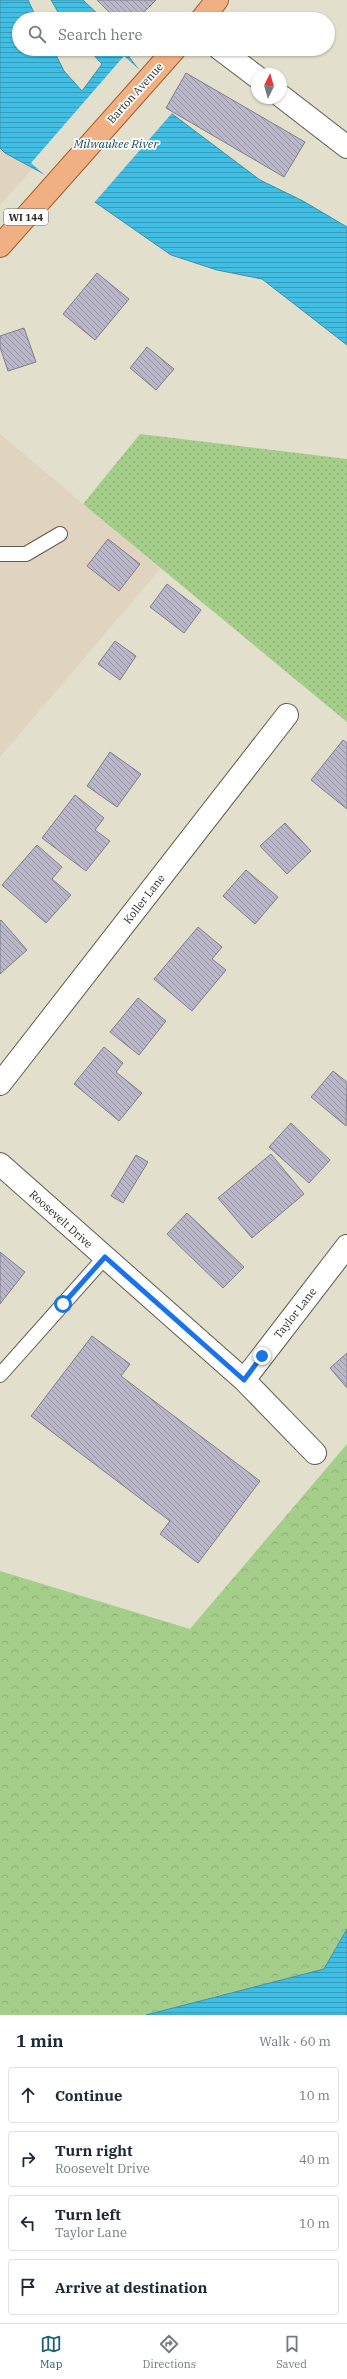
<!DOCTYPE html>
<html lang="en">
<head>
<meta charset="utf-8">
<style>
	:root { --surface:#fff; --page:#f2f2f3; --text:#1f2937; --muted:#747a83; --line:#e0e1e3; --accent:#1d6273 }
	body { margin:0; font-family:"IBM Plex Serif",serif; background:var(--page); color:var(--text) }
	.compass { position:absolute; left:251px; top:68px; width:36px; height:36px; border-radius:50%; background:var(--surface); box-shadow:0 1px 3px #0004; rotate:5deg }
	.stop { position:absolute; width:12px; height:12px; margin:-9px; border:3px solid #1a73e8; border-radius:50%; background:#fff }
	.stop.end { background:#1a73e8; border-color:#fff; box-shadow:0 1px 4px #0008 }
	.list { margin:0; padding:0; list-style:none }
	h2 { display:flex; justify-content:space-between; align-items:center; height:52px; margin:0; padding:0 16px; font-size:17px }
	h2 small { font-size:13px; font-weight:400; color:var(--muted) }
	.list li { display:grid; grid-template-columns:26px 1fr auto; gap:12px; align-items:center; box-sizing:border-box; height:56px; margin:0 8px 8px; padding:0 8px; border:1px solid var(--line); border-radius:4px }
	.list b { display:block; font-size:15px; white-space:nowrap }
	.list p { margin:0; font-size:13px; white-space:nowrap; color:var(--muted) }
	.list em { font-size:13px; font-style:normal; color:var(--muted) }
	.icon { flex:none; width:22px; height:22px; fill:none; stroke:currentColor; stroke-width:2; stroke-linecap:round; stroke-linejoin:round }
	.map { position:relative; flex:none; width:347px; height:2015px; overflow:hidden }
	.search { position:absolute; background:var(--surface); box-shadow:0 1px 3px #0004; left:12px; right:12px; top:12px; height:44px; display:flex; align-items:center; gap:10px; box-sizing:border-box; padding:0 14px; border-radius:22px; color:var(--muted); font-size:15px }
	.sheet { height:308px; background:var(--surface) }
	nav { display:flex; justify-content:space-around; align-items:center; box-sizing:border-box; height:56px; border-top:1px solid var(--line); background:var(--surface); font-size:11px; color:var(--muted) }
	nav a { display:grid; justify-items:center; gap:2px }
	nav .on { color:var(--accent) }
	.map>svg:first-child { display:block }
</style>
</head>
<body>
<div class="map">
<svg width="347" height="2015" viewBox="0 0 347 2015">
	<defs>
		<pattern id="grass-dots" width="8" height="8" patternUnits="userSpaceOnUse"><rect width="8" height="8" fill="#a4ce89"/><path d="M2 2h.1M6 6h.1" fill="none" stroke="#8eb176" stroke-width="1.8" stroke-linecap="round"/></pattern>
		<pattern id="forest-crowns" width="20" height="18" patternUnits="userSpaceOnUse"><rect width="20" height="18" fill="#a4ce89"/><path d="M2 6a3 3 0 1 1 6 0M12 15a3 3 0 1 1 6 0" fill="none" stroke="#8eb176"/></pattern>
		<pattern id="water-rules" width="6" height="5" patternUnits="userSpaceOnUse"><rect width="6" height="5" fill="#41bee4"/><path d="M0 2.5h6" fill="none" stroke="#379bb9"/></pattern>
		<pattern id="building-back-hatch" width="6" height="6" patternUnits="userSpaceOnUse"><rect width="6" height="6" fill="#b9b7c9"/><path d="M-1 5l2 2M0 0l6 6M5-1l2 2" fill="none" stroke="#9795a3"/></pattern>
	</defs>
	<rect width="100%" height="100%" fill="#e2dfcd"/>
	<path fill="#e0d3bf" d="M0,148L33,168L0,205Z
		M0,434L160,569L0,757Z"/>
	<path fill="url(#grass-dots)" d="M140,434L347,459V722L83,504Z"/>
	<path fill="url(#forest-crowns)" d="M347,1444V1929L324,1969L146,2015H0V1571L190,1629Z"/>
	<path fill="url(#water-rules)" stroke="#3b92ab" d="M0,0H28L37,19H19V49H53L64,71L82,91L102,64L88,49H131L127,54L171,113L260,180L303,201L347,227V345L262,279L217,270L171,255L92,200L5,153L0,148Z
		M51,0H83L103,19H62Z
		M347,1929V2015H146L324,1969Z"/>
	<path fill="#e2dfcd" d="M124,56L143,73L173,112L93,204L49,179L31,163Z"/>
	<path fill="url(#building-back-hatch)" stroke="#807f8f" d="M97,0H156L137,19H116Z
		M186,73L305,142L284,177L166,108Z
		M97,273L129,299L95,340L63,314Z
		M24,328L36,362L8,371L0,347V336Z
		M147,347L174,369L156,390L130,368Z
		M108,539L140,564L119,591L87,566Z
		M167,584L201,610L184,633L150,607Z
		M115,641L136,656L120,680L98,664Z
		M343,740L347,743V809L311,780Z
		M110,752L141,774L117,807L87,786Z
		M75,795L104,818L95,830L110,841L86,871L42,838Z
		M285,823L311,851L287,874L260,846Z
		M37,845L62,867L52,879L71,895L46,923L2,885Z
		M246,870L278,897L255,924L223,896Z
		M1,920L27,950L0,974V921Z
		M198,927L222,947L212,959L226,970L192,1011L154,979Z
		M138,998L166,1021L139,1055L110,1032Z
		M104,1047L123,1063L116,1072L142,1093L119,1121L74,1084Z
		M333,1071L347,1082L346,1126L311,1097Z
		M291,1123L330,1160L309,1183L269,1147Z
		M271,1154L304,1194L252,1238L218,1198Z
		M136,1155L148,1162L123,1203L111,1196Z
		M187,1213L244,1267L223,1288L167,1234Z
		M0,1252L25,1272L0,1304Z
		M92,1336L130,1364L121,1376L260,1481L198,1563L160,1534L170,1521L31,1416Z
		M347,1353V1388L330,1368Z"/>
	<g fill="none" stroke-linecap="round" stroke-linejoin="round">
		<defs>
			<path id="service" d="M0,554H26L60,534
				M0,1375L105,1257"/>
			<path id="minor" d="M220,49L257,77
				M281,96L347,147
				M0,1084L287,715
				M0,1164L244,1380L315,1453
				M244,1380L347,1246"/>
			<path id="primary" d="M202,19L217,0
				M0,246L175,49"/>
		</defs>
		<use href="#service" stroke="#5f5c4c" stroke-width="16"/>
		<use href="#minor" stroke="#5f5c4c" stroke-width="24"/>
		<use href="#primary" stroke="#a65f2c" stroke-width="24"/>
		<use href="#service" stroke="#fff" stroke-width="14"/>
		<use href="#minor" stroke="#fff" stroke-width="22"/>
		<use href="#primary" stroke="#f1b083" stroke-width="22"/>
	</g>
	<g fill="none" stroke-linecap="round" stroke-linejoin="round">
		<path stroke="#1a73e8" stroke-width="5" d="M63,1304L105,1257L244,1380L262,1356"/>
	</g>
	<g text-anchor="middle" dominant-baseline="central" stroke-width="3.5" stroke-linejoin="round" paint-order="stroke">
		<rect fill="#fff" stroke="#6c6b66" stroke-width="1" x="4" y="209" width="44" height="16" rx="3"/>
		<g font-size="10" font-weight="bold" fill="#2d2c25">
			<text x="26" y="217">WI 144</text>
		</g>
		<g font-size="11" fill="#2d2c25" stroke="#fff">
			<text transform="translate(135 93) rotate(-48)">Barton Avenue</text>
			<text transform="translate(144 899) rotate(-52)">Koller Lane</text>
			<text transform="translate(61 1219) rotate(42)">Roosevelt Drive</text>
			<text transform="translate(295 1313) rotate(-52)">Taylor Lane</text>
		</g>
		<g font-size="12" font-style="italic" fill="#174b5b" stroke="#fff">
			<text x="116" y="143">Milwaukee River</text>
		</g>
	</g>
</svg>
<svg class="compass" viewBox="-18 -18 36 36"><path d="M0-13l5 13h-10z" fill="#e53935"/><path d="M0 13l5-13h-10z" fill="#747a83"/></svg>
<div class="stop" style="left:63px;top:1304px"></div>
<div class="stop end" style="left:262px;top:1356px"></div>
<div class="search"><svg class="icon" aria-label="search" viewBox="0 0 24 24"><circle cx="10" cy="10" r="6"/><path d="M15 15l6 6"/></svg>Search here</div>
</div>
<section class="sheet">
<h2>1 min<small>Walk · 60 m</small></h2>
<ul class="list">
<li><svg class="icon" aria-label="ahead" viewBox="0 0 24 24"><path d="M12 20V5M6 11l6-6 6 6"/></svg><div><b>Continue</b></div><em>10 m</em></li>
<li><svg class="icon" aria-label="right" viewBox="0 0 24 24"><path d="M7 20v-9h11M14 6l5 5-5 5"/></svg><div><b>Turn right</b><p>Roosevelt Drive</p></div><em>40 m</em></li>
<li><svg class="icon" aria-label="left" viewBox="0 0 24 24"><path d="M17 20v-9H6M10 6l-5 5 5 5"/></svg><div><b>Turn left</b><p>Taylor Lane</p></div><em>10 m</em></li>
<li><svg class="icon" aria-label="arrive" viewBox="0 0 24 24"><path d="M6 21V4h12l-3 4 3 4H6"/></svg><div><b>Arrive at destination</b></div></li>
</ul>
</section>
<nav>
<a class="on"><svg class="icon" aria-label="map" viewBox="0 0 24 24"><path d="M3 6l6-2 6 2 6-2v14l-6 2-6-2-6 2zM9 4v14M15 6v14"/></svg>Map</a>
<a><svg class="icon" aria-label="directions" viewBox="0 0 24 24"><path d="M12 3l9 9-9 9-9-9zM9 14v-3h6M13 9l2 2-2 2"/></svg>Directions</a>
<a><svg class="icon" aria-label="saved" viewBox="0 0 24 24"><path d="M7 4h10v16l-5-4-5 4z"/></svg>Saved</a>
</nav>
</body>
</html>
